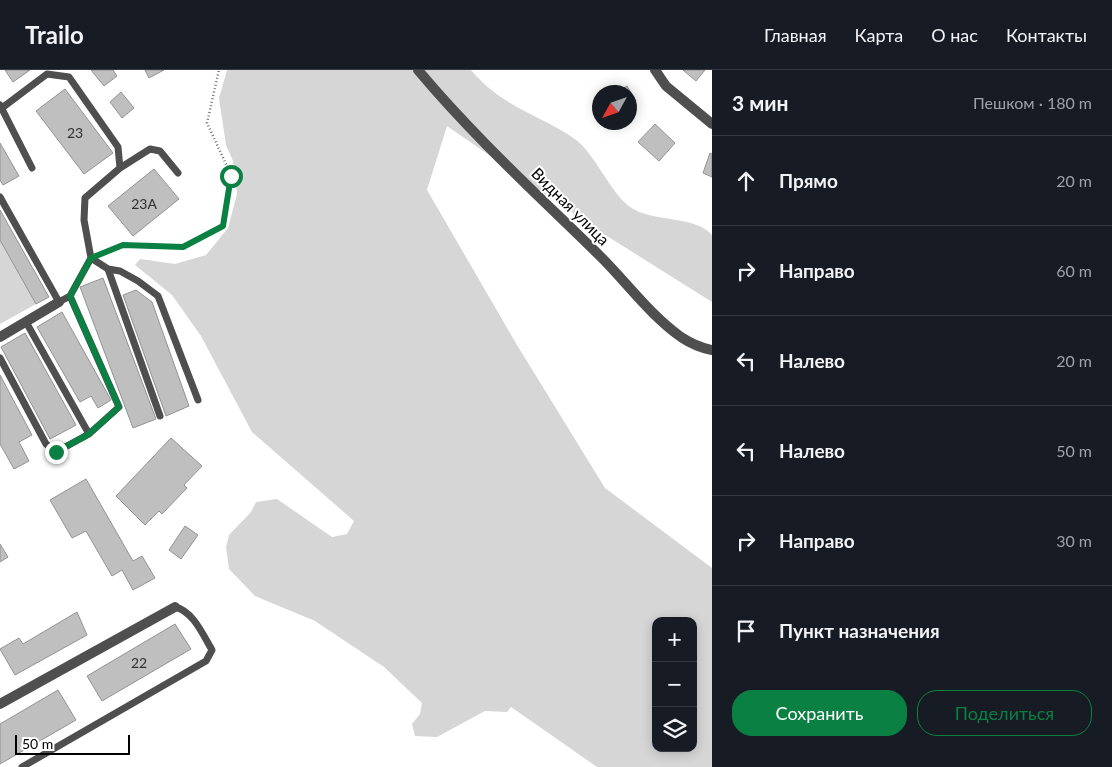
<!DOCTYPE html>
<html lang="ru">
<head>
<meta charset="utf-8">
<style>
	:root { --surface:#171b24; --page:#20242c; --text:#f1f3f6; --muted:#9ea1a6; --line:#363941; --accent:#0b8043 }
	body { margin:0; font-family:Lato,sans-serif; background:var(--page); color:var(--text) }
	.controls { position:absolute; right:15px; bottom:15px; display:grid; overflow:hidden; border-radius:10px; box-shadow:0 2px 12px #0003 }
	.controls button { width:45px; height:45px; display:grid; place-items:center; padding:0; border:0; border-bottom:1px solid var(--line); background:var(--surface); color:var(--text); font:25px sans-serif }
	.compass { position:absolute; left:592px; top:15px; width:45px; height:45px; border-radius:50%; background:var(--surface); box-shadow:0 2px 12px #0003; rotate:230deg }
	.scale { position:absolute; left:15px; bottom:12px; width:115px; box-sizing:border-box; padding-left:5px; border:2px solid #000; border-top:0; font-size:14px; line-height:18px; white-space:nowrap; color:#000; -webkit-text-stroke:4px #fff; paint-order:stroke }
	.stop { position:absolute; width:15px; height:15px; margin:-11px; border:4px solid #0b8043; border-radius:50%; background:#fff }
	.stop.end { background:#0b8043; border-color:#fff; box-shadow:0 1px 5px #0008 }
	.list { margin:0; padding:0; list-style:none }
	h2 { display:flex; justify-content:space-between; align-items:center; height:65px; margin:0; padding:0 20px; font-size:21px }
	h2 small { font-size:16px; font-weight:400; color:var(--muted) }
	.list li { display:grid; grid-template-columns:32px 1fr auto; gap:15px; align-items:center; box-sizing:border-box; height:90px; padding:0 20px; border-top:1px solid var(--line) }
	.list b { display:block; font-size:19px; white-space:nowrap }
	.list em { font-size:16px; font-style:normal; color:var(--muted) }
	.actions { display:flex; gap:10px; padding:15px 20px }
	.actions a { flex:1; padding:11px 0; border:1px solid var(--accent); border-radius:20px; text-align:center; font-size:18px; color:var(--accent) }
	.actions .main { background:var(--accent); color:#fff }
	.icon { flex:none; width:28px; height:28px; fill:none; stroke:currentColor; stroke-width:2; stroke-linecap:round; stroke-linejoin:round }
	.map { position:relative; flex:none; width:712px; height:697px; overflow:hidden }
	header { display:flex; align-items:center; gap:30px; box-sizing:border-box; height:70px; padding:0 25px; background:var(--surface); border-bottom:1px solid var(--line) }
	header strong { font-size:24px }
	nav { display:flex; gap:28px; margin-inline-start:auto; font-size:18px }
	main { display:flex }
	aside { flex:1; background:var(--surface) }
	.map>svg:first-child { display:block }
</style>
</head>
<body>
<header>
<strong>Trailo</strong>
<nav><a>Главная</a><a>Карта</a><a>О нас</a><a>Контакты</a></nav>
</header>
<main>
<div class="map">
<svg width="712" height="697" viewBox="0 0 712 697">
	<rect width="100%" height="100%" fill="#fff"/>
	<path fill="#d6d6d6" fill-rule="evenodd" d="M227,0H471C503,38 537,43 575,69C596,85 609,121 630,137C653,153 695,145 712,165V232L599,161L447,56L427,120L517,275L605,418L712,498V697H597L511,637L507,642L485,641L437,667L415,666L412,654L420,644L422,633L384,597L315,551L255,526L229,499L226,477L229,465L251,442L256,432L277,429L332,467L347,464L354,451L252,362L201,266L172,225L135,195L140,189L175,194L206,185L228,158L237,124L233,91L226,75L219,28ZM656,551H693V678H656Z
		M0,170L36,234L0,254Z"/>
	<path fill="#bfbfbf" stroke="#939393" d="M5,0H30L13,12Z
		M91,0H113L117,6L104,16Z
		M145,0H164L149,8Z
		M683,0H705L696,11Z
		M627,16L636,31L630,36V22H617Z
		M65,19L113,83L84,104L36,41Z
		M121,22L134,38L122,48L110,32Z
		M655,54L675,73L659,91L638,72Z
		M0,73L19,106L3,115L0,110Z
		M710,83L712,84V107L703,103Z
		M154,99L179,129L133,166L108,136Z
		M0,140L49,227L36,234L0,170Z
		M103,208L156,349L133,358L80,217Z
		M136,220L152,232L189,336L166,346L123,225Z
		M62,242L111,330L98,338L91,326L80,332L37,257Z
		M25,263L76,355L50,369L1,277Z
		M0,305L32,365L19,372L29,391L14,399L0,374Z
		M171,368L202,396L184,415L187,418L162,444L159,441L145,455L116,426Z
		M86,409L133,491L142,486L155,508L133,520L122,500L112,506L86,461L72,468L50,430Z
		M185,456L198,465L181,489L169,480Z
		M0,474L8,487L0,492Z
		M77,542L87,565L15,605L0,579L19,568L23,574Z
		M175,554L191,579L102,631L87,606Z
		M58,620L76,650L0,694V654Z"/>
	<g fill="none" stroke-linecap="round" stroke-linejoin="round">
		<path stroke="#717171" stroke-width="2.5" stroke-dasharray="1 2.5" stroke-linecap="butt" d="M104,183L123,175L183,177L223,156L231,105L207,53L219,0"/>
		<path stroke="#4f4f4f" stroke-width="7" d="M0,35L32,98
			M2,38L47,4L69,7L118,77L120,98
			M0,127L59,232L70,226L91,188L84,150L85,128L120,98L150,79L160,81L178,103
			M91,188L108,199L160,346
			M108,199L120,201L138,211L158,226L198,330
			M26,252L89,364
			M0,288L46,374L56,382L89,364L119,337L70,226
			M22,697L206,591L212,580C203,565 193,541 175,537"/>
		<path stroke="#4f4f4f" stroke-width="10" d="M418,0C474,67 539,126 601,187C627,213 650,245 681,267C690,273 701,278 712,280
			M655,0L666,16L712,54
			M0,267L59,232
			M0,634L175,537"/>
	</g>
	<g fill="none" stroke-linecap="round" stroke-linejoin="round">
		<path stroke="#0b8043" stroke-width="6" d="M56,382L89,364L119,337L70,226L91,188L123,175L183,177L223,156L231,106"/>
	</g>
	<g text-anchor="middle" dominant-baseline="central" stroke-width="4" stroke-linejoin="round" paint-order="stroke">
		<g font-size="14" fill="#303030">
			<text x="75" y="62">23</text>
			<text x="144" y="133">23А</text>
			<text x="139" y="592">22</text>
		</g>
		<g font-size="16" fill="#000" stroke="#fff">
			<text transform="translate(571 136) rotate(45)">Видная улица</text>
		</g>
	</g>
</svg>
<div class="controls">
<button>+</button>
<button>−</button>
<button><svg class="icon" aria-label="layers" viewBox="0 0 24 24"><path d="M12 4l9 5-9 5-9-5zM3 14l9 5 9-5"/></svg></button>
</div>
<svg class="compass" viewBox="-18 -18 36 36"><path d="M0-13l5 13h-10z" fill="#e53935"/><path d="M0 13l5-13h-10z" fill="#9ea1a6"/></svg>
<div class="scale">50 m</div>
<div class="stop" style="left:231px;top:106px"></div>
<div class="stop end" style="left:56px;top:382px"></div>
</div>
<aside>
<h2>3 мин<small>Пешком · 180 m</small></h2>
<ul class="list">
<li><svg class="icon" aria-label="ahead" viewBox="0 0 24 24"><path d="M12 20V5M6 11l6-6 6 6"/></svg><div><b>Прямо</b></div><em>20 m</em></li>
<li><svg class="icon" aria-label="right" viewBox="0 0 24 24"><path d="M7 20v-9h11M14 6l5 5-5 5"/></svg><div><b>Направо</b></div><em>60 m</em></li>
<li><svg class="icon" aria-label="left" viewBox="0 0 24 24"><path d="M17 20v-9H6M10 6l-5 5 5 5"/></svg><div><b>Налево</b></div><em>20 m</em></li>
<li><svg class="icon" aria-label="left" viewBox="0 0 24 24"><path d="M17 20v-9H6M10 6l-5 5 5 5"/></svg><div><b>Налево</b></div><em>50 m</em></li>
<li><svg class="icon" aria-label="right" viewBox="0 0 24 24"><path d="M7 20v-9h11M14 6l5 5-5 5"/></svg><div><b>Направо</b></div><em>30 m</em></li>
<li><svg class="icon" aria-label="arrive" viewBox="0 0 24 24"><path d="M6 21V4h12l-3 4 3 4H6"/></svg><div><b>Пункт назначения</b></div></li>
</ul>
<div class="actions"><a class="main">Сохранить</a><a>Поделиться</a></div>
</aside>
</main>
</body>
</html>
